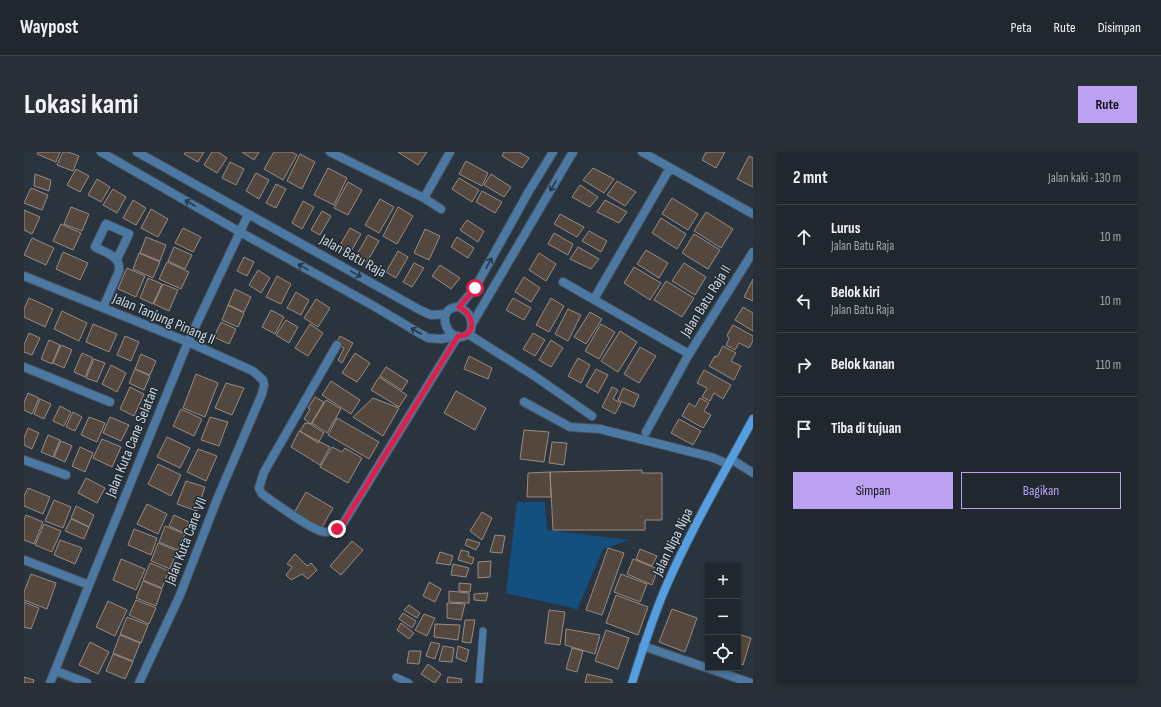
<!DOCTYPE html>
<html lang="id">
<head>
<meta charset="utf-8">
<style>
	:root { --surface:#20272e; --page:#282f36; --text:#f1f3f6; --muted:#a2a5aa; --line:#3d444a; --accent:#bca0f2 }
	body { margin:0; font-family:"Sofia Sans Condensed",sans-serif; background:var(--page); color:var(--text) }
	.controls { position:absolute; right:12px; bottom:12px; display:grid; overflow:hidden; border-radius:0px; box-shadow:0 2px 6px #0003 }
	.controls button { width:36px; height:36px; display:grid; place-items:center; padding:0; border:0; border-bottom:1px solid var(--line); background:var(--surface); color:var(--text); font:20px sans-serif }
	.stop { position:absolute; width:12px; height:12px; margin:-9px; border:3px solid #e11d48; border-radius:50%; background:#fff }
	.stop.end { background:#e11d48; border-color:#fff; box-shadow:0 1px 4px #0008 }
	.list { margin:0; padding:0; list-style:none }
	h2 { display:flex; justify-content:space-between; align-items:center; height:52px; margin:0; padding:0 16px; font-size:17px }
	h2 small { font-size:13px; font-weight:400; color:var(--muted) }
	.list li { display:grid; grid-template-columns:26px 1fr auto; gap:12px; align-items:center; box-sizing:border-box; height:64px; padding:0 16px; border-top:1px solid var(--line) }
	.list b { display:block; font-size:15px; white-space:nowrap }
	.list p { margin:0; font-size:13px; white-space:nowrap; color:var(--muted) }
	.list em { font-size:13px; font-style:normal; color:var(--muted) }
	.actions { display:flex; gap:8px; padding:12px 16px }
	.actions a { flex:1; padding:9px 0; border:1px solid var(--accent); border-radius:0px; text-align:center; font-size:14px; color:var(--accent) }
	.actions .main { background:var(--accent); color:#111 }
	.icon { flex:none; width:22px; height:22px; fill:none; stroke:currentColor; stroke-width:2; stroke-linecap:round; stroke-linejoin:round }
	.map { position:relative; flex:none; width:729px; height:531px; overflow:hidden; border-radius:0px }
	header { display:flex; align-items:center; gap:24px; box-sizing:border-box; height:56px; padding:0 20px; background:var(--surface); border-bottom:1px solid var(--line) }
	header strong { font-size:19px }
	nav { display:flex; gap:22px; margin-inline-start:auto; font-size:14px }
	.intro { display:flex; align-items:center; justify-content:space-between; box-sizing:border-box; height:96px; padding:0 24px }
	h1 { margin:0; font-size:28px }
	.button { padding:10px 18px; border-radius:0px; background:var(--accent); color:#111; font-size:14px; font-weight:700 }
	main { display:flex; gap:24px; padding:0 24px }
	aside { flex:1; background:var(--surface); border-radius:0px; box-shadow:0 2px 6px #0003 }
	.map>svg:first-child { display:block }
</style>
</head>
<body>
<header>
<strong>Waypost</strong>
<nav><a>Peta</a><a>Rute</a><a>Disimpan</a></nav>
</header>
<div class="intro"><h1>Lokasi kami</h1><a class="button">Rute</a></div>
<main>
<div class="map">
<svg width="729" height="531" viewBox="0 0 729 531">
	<rect width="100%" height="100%" fill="#2a343e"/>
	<path fill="#135080" d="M493,350H521L523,378L606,388L579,397L553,458L549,456L482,441Z"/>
	<path fill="#54473e" stroke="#9a8b81" d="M14,0H36L32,10L13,2Z
		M39,0H44L55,4L49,19L33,13Z
		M162,0H180L174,10L160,2Z
		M188,0H194L203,6L193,21L180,13Z
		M218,0H235L230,8Z
		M250,0H268L273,3L259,28L240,17Z
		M374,0H403L394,13Z
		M480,0H495L505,6L498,16L478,4Z
		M682,0H701L692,16L678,8Z
		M276,2L291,10L278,37L263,29Z
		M725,4L729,6V35L713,27Z
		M442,9L464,21L458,34L435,22Z
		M206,10L220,17L212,33L198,26Z
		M304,16L323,26L310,53L290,43Z
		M569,16L590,27L580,41L559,28Z
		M52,17L65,24L56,40L43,33Z
		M232,21L245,28L235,47L222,39Z
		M11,22L27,28L25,39L10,34Z
		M467,22L487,35L480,45L460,33Z
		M435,26L455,38L448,50L428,37Z
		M73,27L86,35L77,50L64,43Z
		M593,29L612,40L601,54L583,43Z
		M324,30L338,38L324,63L310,56Z
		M252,32L262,37L252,56L242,51Z
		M556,33L574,45L566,55L548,45Z
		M7,36L24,43L18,58L0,51Z
		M89,37L102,45L93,61L79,53Z
		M458,39L478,50L471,61L452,50Z
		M648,46L674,62L664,78L638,62Z
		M356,47L370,55L355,81L341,73Z
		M109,48L122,56L112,73L99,66Z
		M581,48L603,60L595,71L573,60Z
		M279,49L290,55L278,77L268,71Z
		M47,55L65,62L58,79L40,72Z
		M374,55L389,64L373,92L359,84Z
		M127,57L144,67L134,85L117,76Z
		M0,58L16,65L8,82L0,78Z
		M298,59L307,64L296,83L287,78Z
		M682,60L709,77L697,96L670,79Z
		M536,62L560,75L553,85L530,72Z
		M637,66L662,82L653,97L628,81Z
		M443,68L460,79L454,90L436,78Z
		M37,72L57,81L49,98L29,89Z
		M159,76L177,85L169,100L151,91Z
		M326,76L337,82L326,101L315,95Z
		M401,77L416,84L405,108L390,101Z
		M565,79L583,89L577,100L558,89Z
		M530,81L549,92L544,103L524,92Z
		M670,82L696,98L684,117L658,101Z
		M344,83L355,89L343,110L332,104Z
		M122,85L142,93L136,109L116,101Z
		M433,85L450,96L444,106L427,95Z
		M8,86L30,96L22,113L0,103Z
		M150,95L168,103L161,117L144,109Z
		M554,95L575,107L567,117L546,107Z
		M622,98L644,111L635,126L613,112Z
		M374,99L384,105L372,126L362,120Z
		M39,100L64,111L56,128L32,117Z
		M115,101L136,110L129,126L109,117Z
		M515,101L532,112L522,129L505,118Z
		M220,105L230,110L223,124L213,119Z
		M143,110L165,120L157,137L135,127Z
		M390,111L400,116L388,135L379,130Z
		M660,111L682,125L671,143L648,129Z
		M416,113L436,126L427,137L408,124Z
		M610,115L637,131L626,148L600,131Z
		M103,116L121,124L112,145L94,137Z
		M234,118L246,126L237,141L225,133Z
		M253,124L267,132L257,152L242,145Z
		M500,125L516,136L507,150L491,140Z
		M124,126L138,132L129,152L116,146Z
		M729,127V149L720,145Z
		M642,129L670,146L658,165L630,148Z
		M139,132L154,138L145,159L130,152Z
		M211,137L227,145L220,160L204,153Z
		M272,140L285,148L277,163L263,156Z
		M5,146L29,157L21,175L0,165V157Z
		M489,146L507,156L500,168L482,158Z
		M527,146L540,154L525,180L512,173Z
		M292,147L306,156L294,175L280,166Z
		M204,153L220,161L214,175L198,168Z
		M719,155L729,161V179L711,168Z
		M544,157L557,163L544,189L531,182Z
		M247,158L260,165L251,182L238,175Z
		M38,159L63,171L55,189L30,177Z
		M566,160L578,167L562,192L550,185Z
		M262,168L274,175L265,191L252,183Z
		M197,170L212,177L205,192L190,185Z
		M69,172L93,182L85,200L62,190Z
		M286,172L299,181L284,204L271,196Z
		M577,172L591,180L575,207L561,199Z
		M709,173L729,184V189L725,196L715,191L711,198L702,193L705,187L703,183Z
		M596,179L613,190L594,220L577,209Z
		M5,181L16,186L8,203L0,200V193Z
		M509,181L521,188L511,204L499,197Z
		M101,184L115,190L107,209L93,203Z
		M316,184L329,191L318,211L314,208L320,196L312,192Z
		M25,188L36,193L28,212L17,207Z
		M527,188L539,196L527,215L515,208Z
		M37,193L48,198L40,216L29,211Z
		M699,194L712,201L707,209L717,214L710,228L685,214L691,204L693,205Z
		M616,195L632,204L615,231L600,222Z
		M58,201L69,206L61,225L50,220Z
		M331,201L346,211L333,230L318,221Z
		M117,202L132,209L126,223L111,217Z
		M445,204L468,216L464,227L440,217Z
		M554,206L566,213L557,231L544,224Z
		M70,207L81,211L73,230L62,226Z
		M87,213L102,221L93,240L78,232Z
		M362,215L384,229L378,238L356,224Z
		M111,217L126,224L120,238L105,231Z
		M572,217L584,223L574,241L562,234Z
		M680,218L707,233L699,247L690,241L686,249L678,245L683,236L673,231Z
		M172,222L194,231L181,265L159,256Z
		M355,225L383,243L375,255L347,238Z
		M307,229L336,248L327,262L298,243Z
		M202,231L220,236L208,263L191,256Z
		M106,235L120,242L110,264L96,257Z
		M588,235L594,238L589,247L597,251L591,262L578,255Z
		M599,236L615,243L610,255L594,248Z
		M432,239L462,256L451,278L420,261Z
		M4,241L15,246L8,262L0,258V250Z
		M291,245L300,250L287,272L280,267L286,257L284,256Z
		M349,246L375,256L359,284L329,265Z
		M676,246L685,251L680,259L687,263L679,276L658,264L665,251L671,255Z
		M16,247L27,252L20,267L10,262Z
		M302,248L317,257L303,281L288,271Z
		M36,254L47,260L40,274L29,269Z
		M157,257L178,267L170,284L149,274Z
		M49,260L58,265L51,279L42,275Z
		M65,265L81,271L73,290L57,283Z
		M86,265L105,273L97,289L79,281Z
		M186,265L204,270L195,294L177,288Z
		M313,266L355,290L345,307L304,283Z
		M655,267L677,279L669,293L647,281Z
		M281,271L287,272L300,281L294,291L276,279Z
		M4,276L15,281L8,297L0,293V286Z
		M500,278L525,280L520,310L496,307Z
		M275,279L306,295L296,313L267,295Z
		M24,283L36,288L29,305L17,300Z
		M143,285L166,296L156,316L133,305Z
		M78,287L97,295L88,315L69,306Z
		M37,289L48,294L41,310L30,305Z
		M528,290L543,291L540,313L525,311Z
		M56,295L69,301L61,320L48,314Z
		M308,295L318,300L321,296L338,306L324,331L296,315Z
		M174,297L193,304L182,329L163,320Z
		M134,312L157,323L147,344L124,332Z
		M618,318V321H638V368H621V378H529L526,320Z
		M526,320L527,345H503L504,321Z
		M62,326L81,336L73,351L54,341Z
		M162,329L181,335L173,359L153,352Z
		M4,336L26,345L19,362L0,354V344Z
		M282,340L309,356L297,377L270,361Z
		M30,348L47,355L39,376L21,369Z
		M123,352L143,362L134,382L113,372Z
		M52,354L70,363L65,375L47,366Z
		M458,360L468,366L458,388L446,379Z
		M2,363L19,370L10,392L0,388V368Z
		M150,363L165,370L160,381L145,374Z
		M47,367L65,375L60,387L41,379Z
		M20,372L37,379L28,400L11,393Z
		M141,374L161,382L154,398L135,390Z
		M110,377L133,386L127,403L104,393Z
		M471,383L481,384L478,401L466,400Z
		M443,387L456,391L452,398L441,393Z
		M36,388L58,396L51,412L30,403Z
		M328,389L339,398L317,423L306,414Z
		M134,391L153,399L146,417L127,409Z
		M584,396L600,401L578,463L562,458Z
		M616,397L633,404L628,414L612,407Z
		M437,398L445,400L444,404L450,406L448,412L434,408Z
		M416,400L429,404L426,413L412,411Z
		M271,402L283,414L287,411L293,418L284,427L278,422L267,428L262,423L268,415L263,412Z
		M97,407L121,417L112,438L89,428Z
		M609,407L634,417L628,433L603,422Z
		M467,409L466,425L454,426V410Z
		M126,411L145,419L138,436L119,428Z
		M429,412L445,416L442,425L427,423Z
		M7,422L32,431L23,457L0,448V440Z
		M597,422L623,432L616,450L590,440Z
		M119,429L138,437L132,454L112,446Z
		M405,430L417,437L411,450L399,444Z
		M435,431L447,432L446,440L435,439Z
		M425,439L445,441V451L425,450Z
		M464,441L462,449L450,448V442Z
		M592,443L624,455L614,483L582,471Z
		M112,448L132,456L125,472L105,463Z
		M84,449L103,458L91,484L72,475Z
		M0,450L15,456L7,477L0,475Z
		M423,451L441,452L437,468L423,466Z
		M385,453L396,461L393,466L380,458Z
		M648,457L673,466L661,500L635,490Z
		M525,458L541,460L536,493L521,491Z
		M379,461L392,469L388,476L375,467Z
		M400,462L411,466L403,484L391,478Z
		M103,465L124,473L117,491L96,482Z
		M441,468H451L447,491L438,490Z
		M377,471L390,481L385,487L373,478Z
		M411,472L436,473L434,488L410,485Z
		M542,477L576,483L571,502L541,493Z
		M582,478L605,486L594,517L571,509Z
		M714,482L727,486L719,513L714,511Z
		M96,483L116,491L109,509L89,501Z
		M66,490L85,500L74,522L55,513Z
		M407,490L416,492L411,507L402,504Z
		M419,494L430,496L428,510L415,509Z
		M434,494L445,498L442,510L432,506Z
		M548,496L559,499L553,520L542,517Z
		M385,499H397L395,512L383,511Z
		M89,502L109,510L101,527L82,519Z
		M404,512L417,522L411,531L397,522Z
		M563,522L588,528V531H561Z
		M0,525L10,528L9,531H0Z
		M424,525L438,527L437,531H423Z"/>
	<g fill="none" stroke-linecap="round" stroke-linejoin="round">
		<defs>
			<path id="lane" d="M372,525L385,531
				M455,531L459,479"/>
			<path id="street" d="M77,0L216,80L348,153L395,181L404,186L417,187L427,185L428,183
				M113,0L396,158L407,163L422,162
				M306,0L400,46L417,57
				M618,0L729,62
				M400,46L426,0
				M0,124L164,190L229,219L239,228L240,233L238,242L194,345L156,443L115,531
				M539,130L665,202
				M570,147L646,16
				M435,155C439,157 443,159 445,163C449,170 449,181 441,184C421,191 411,154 435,155L451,136L505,39L529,0
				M79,156L95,119C97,104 82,101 71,95L82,72L105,82L93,107
				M448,172L549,0
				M444,182L509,223L568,264
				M313,193L240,320L235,336L238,342C250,350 288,379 301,380C309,381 315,376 320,370L434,184
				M0,215L86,250
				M500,250L546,275L576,277L687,305L704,312
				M622,280L665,202L729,100
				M707,307L729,321
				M0,308L42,323
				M0,408L65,433
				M619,494L727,531
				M32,519L63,531
				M26,531L65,433L164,190L224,63"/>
			<path id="secondary" d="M608,531C618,499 628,468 641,437C666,379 699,323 729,267"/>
		</defs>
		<use href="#lane" stroke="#48515a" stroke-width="8"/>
		<use href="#street" stroke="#48515a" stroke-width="10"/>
		<use href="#secondary" stroke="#48515a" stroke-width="10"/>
		<use href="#lane" stroke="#4b79a3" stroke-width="7"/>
		<use href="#street" stroke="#4b79a3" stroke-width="8"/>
		<use href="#secondary" stroke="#539fe2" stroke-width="8"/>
	</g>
	<defs><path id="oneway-shaft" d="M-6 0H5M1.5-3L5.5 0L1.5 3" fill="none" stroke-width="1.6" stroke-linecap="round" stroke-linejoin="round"/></defs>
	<g stroke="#263645">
		<use href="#oneway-shaft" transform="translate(529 34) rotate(120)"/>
		<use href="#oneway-shaft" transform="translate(166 51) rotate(-150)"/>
		<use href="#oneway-shaft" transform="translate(465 111) rotate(-61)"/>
		<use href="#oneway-shaft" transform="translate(279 115) rotate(-151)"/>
		<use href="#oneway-shaft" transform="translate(332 122) rotate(29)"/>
		<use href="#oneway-shaft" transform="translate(392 179) rotate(-150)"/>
	</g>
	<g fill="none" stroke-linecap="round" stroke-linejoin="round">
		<path stroke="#e11d48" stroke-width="5" d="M313,377L320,370L434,184C446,185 451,174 445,164C443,160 439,157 435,155L451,136"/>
	</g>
	<g text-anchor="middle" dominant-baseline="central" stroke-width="3" stroke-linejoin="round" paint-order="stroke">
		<g font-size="15" fill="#ced5db" stroke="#202a34">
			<text transform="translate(329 104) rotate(29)">Jalan Batu Raja</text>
			<text transform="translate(682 149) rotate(-58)">Jalan Batu Raja II</text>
			<text transform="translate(140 167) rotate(23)">Jalan Tanjung Pinang II</text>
			<text transform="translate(108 290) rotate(-68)">Jalan Kuta Cane Selatan</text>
			<text transform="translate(162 389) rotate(-69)">Jalan Kuta Cane VII</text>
			<text transform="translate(649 390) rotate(-64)">Jalan Nipa Nipa</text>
		</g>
	</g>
</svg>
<div class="controls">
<button>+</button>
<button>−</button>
<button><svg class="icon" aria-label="locate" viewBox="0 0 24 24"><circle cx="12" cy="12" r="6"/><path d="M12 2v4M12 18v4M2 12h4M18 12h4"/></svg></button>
</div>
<div class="stop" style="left:451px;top:136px"></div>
<div class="stop end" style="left:313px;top:377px"></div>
</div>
<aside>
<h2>2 mnt<small>Jalan kaki · 130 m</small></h2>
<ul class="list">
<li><svg class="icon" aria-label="ahead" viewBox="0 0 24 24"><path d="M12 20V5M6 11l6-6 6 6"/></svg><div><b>Lurus</b><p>Jalan Batu Raja</p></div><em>10 m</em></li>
<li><svg class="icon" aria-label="left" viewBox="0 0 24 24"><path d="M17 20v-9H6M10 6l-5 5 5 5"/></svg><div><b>Belok kiri</b><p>Jalan Batu Raja</p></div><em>10 m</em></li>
<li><svg class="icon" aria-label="right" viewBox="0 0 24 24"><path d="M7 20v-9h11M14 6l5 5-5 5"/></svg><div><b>Belok kanan</b></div><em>110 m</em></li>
<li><svg class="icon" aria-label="arrive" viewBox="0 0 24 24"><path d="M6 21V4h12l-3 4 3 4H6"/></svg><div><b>Tiba di tujuan</b></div></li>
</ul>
<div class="actions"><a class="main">Simpan</a><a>Bagikan</a></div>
</aside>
</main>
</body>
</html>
